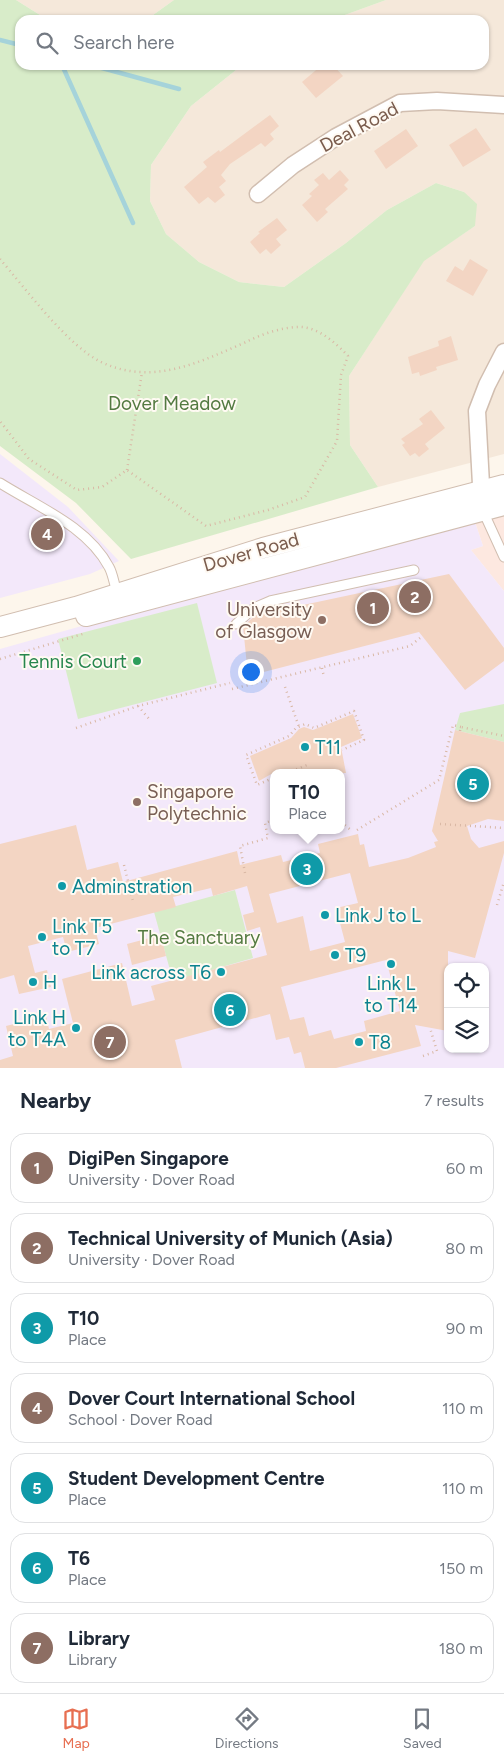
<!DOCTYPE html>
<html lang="en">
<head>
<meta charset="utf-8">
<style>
	:root { --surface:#fff; --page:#f6f6f7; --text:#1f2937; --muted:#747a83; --line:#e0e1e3; --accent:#e76f51 }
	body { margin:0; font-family:Figtree,sans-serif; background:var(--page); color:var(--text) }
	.controls { position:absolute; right:15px; bottom:15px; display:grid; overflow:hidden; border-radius:10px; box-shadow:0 1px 4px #0004 }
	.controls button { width:45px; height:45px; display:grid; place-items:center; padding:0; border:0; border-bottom:1px solid var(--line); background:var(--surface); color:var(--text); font:25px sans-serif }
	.you { position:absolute; left:250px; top:671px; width:18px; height:18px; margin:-12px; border:4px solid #fff; border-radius:50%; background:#1a73e8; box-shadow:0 0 0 8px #1a73e833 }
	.badge { display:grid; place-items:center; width:32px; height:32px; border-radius:50%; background:var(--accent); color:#fff; font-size:16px; font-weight:700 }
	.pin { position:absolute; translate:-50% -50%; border:2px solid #fff; box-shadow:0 1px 5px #0006 }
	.popup { position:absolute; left:270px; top:769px; width:75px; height:65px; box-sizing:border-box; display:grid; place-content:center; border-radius:10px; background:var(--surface); filter:drop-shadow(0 1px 4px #0005); font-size:16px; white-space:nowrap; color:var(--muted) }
	.popup b { font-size:19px; color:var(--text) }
	.popup::after { content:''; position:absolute; left:50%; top:100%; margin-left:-10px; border:10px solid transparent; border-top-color:var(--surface) }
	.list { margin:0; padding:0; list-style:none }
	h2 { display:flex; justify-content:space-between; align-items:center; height:65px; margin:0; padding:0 20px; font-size:21px }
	h2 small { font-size:16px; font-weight:400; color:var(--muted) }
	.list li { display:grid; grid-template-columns:32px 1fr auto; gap:15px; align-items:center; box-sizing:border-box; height:70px; margin:0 10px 10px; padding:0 10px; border:1px solid var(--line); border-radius:15px }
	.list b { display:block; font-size:19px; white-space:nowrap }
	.list p { margin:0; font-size:16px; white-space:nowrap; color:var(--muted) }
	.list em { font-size:16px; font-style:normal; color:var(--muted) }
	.icon { flex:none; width:28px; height:28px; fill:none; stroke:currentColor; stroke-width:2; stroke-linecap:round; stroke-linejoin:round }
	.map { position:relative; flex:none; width:504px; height:1068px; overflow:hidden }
	.search { position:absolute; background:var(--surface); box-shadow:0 1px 4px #0004; left:15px; right:15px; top:15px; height:55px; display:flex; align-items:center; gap:12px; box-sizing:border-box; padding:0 18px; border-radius:15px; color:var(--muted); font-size:19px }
	.sheet { height:625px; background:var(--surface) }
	nav { display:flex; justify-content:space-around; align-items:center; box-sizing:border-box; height:70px; border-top:1px solid var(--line); background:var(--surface); font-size:14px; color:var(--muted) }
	nav a { display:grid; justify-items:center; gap:2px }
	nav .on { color:var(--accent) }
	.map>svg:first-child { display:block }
</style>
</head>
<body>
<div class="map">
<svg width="504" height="1068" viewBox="0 0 504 1068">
	<rect width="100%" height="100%" fill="#fdf6ec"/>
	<path fill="#f5e8da" d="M16,0H174L146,20H48Z
		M386,0H504V454L378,487L350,445L349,376L424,260L475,226L464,192L436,183L387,210L346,243L284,287L239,282L199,262L166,234L150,201L151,165L191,106L236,70L246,65H484V20H331Z"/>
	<path fill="#fde8e0" d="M504,508V591L471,550L483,546L473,516Z"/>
	<path fill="#f3e8fa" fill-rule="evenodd" d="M0,454L68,507L119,561L90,574L0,598Z
		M473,516L483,546L471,550L504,591V1068H0V649ZM273,773H341V830H273ZM448,967H485V1049H448Z"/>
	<path fill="#d8ecc9" d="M0,0H16L48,20H20V65H246L236,70L191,106L151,165L150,201L166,234L199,262L239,282L284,287L346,243L387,210L436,183L464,192L477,204L475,226L424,261L349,376L350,445L378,487L131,559L76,503L0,446Z
		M174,0H386L331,20H146Z
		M197,603L217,683L78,719L58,639Z
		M504,704V742L455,730L460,713Z
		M235,890L253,958L173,981L154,912Z"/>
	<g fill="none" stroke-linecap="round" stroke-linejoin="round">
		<path stroke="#a5d3da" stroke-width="4.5" d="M0,40L20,45
			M62,65L133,223
			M91,65L179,89"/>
	</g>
	<path fill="#f3d5c3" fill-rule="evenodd" d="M322,65H333L343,76L316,98L302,82Z
		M270,115L279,126L270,134L274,139L265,147L261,143L230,164L221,175L226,181L219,187L225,195L215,203L208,197L199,204L184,187L207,167L203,162L219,150L220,152Z
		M476,128L491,150L463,167L449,145Z
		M406,129L418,146L386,169L374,151Z
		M340,170L349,180L344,185L348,189L325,209L328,212L317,222L302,205L312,196L309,194L319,185L314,180L323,173L329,180Z
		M277,218L287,230L276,239L281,245L271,254L266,249L260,254L250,242L260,233L258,232Z
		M470,259L488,270L473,296L446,281L455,266L463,271Z
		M451,336L458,360L436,367L437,370L420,376L419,372L412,374L408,357L439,346L438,341Z
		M431,410L445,428L425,444L429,449L419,457L415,453L410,456L402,445L405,443L401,439L423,424L419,419Z
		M449,574L504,648V661L465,690L419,632L248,676L243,626L256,615Z
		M353,714L362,738L341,747L346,773H273L259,781L250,756L291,738L299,729L304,727L313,730Z
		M455,730L504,742V821L488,819L467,826L471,839L479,848L504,841V853L475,958L448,951V1031L415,1025L421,1046L336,1068H305L301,1052L294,1054L289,1037L276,1040L270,1014L175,1040L182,1068H0V1060L13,1056L6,1026L46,1016L49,1029L73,1023L62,979L122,963L132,1006L155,1000L151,986L267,955L260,927L247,931L243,915L254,912L247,886L213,896L211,888L173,897L176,907L95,928L99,944L67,952L63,937L28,946L35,973L47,970L51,987L19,994L14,975L0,979V844L76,825L87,870L118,862L123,882L237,851L240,865L281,855L283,862L320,853L318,844L358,834L360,845L364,844L369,867L408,858L436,847L434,842L438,841L432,831ZM350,873L358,903L336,908L345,942L310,951L303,916L277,923L269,894ZM386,960L400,1011L364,1021L366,1031L334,1039L331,1030L309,1036L304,1017L290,1020L281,987Z
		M161,935L166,956L132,965L127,944Z"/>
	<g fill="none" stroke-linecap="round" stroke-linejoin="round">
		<defs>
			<path id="service" d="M0,483C38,507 87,526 109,567C113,574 114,584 117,592L115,595
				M483,511L504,557
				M236,624L254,608L270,601L414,570"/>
			<path id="minor" d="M258,194L293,165L336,137L400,103L437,101L504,105
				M482,503L477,411L487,385L504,352"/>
			<path id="tertiary" d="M86,616L504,505
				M0,627L76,607L263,548L504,485"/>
		</defs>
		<use href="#service" stroke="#d1beb0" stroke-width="11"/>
		<use href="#minor" stroke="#d1beb0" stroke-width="19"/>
		<use href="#tertiary" stroke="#d1beb0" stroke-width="22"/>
		<path stroke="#d9b8a5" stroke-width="2.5" stroke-dasharray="1 4" stroke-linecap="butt" d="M0,259C25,288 68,346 101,362C152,386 198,363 246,342C262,334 282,327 300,327C318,327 336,343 348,356L341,375L337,441L305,497L268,510L206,526L127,470L102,487L77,490L29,459L0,421
			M127,470L142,372
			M0,659L86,633
			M322,668L324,677
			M285,687L299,727
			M232,689L410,646L420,638
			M138,706L151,721
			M76,728L138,706L230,683
			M460,731L461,727L504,736
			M287,773L307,765
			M273,778L257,785L246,755L289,736L296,728L305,724L314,728L354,711L364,740L342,750
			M341,822L352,831
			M440,824L504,828
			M357,830L439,780L453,725L461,727
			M124,865L133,901
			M245,873L240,846L268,838L265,823L273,820
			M497,905L504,882
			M423,1056L437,1051L430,1028"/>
		<use href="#service" stroke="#fff" stroke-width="9"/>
		<use href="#minor" stroke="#fff" stroke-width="16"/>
		<use href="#tertiary" stroke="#fff" stroke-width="20"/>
	</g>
	<g fill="#8d6e63" stroke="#fffaf3" stroke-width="2">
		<circle cx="322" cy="620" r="5"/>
		<circle cx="137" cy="802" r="5"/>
	</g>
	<circle fill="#2e9e5b" stroke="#fffaf3" stroke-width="2" cx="137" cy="661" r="5"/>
	<g fill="#0f9aa8" stroke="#fffaf3" stroke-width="2">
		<circle cx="305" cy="747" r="5"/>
		<circle cx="62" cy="886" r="5"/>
		<circle cx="325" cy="915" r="5"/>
		<circle cx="42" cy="937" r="5"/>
		<circle cx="335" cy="955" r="5"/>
		<circle cx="391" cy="964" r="5"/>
		<circle cx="221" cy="972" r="5"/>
		<circle cx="33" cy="982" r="5"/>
		<circle cx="76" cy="1028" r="5"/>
		<circle cx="359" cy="1042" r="5"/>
	</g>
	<g text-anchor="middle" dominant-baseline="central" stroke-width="4" stroke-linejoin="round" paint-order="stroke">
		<g font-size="19" fill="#7a5c4d" stroke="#fffaf3">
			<text transform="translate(359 127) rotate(-28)">Deal Road</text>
			<text transform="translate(251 552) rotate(-16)">Dover Road</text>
		</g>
		<g font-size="19" fill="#537a41" stroke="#fffaf3">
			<text x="172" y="403">Dover Meadow</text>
			<text x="199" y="937">The Sanctuary</text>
		</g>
		<g font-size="19" fill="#785e54" stroke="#fffaf3" text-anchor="end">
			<text x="312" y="609">University<tspan x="312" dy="22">of Glasgow</tspan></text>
			<text x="147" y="791" text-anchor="start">Singapore<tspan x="147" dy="22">Polytechnic</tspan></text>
		</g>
		<g font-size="19" fill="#27864d" stroke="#fffaf3" text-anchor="end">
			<text x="127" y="661">Tennis Court</text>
		</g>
		<g font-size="19" fill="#0d838f" stroke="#fffaf3" text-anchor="start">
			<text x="315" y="747">T11</text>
			<text x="72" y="886">Adminstration</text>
			<text x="335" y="915">Link J to L</text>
			<text x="52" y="926">Link T5<tspan x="52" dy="22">to T7</tspan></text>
			<text x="345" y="955">T9</text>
			<text x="211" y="972" text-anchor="end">Link across T6</text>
			<text x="43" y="982">H</text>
			<text x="391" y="983" text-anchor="middle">Link L<tspan x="391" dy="22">to T14</tspan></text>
			<text x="66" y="1017" text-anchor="end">Link H<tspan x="66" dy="22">to T4A</tspan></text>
			<text x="369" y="1042">T8</text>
		</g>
	</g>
</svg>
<div class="controls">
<button><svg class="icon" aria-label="locate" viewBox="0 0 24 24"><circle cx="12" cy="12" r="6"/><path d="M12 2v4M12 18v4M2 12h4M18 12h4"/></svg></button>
<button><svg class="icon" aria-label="layers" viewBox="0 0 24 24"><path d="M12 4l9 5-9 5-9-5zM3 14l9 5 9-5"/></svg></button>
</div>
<div class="you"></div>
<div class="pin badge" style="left:373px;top:608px;background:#8d6e63">1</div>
<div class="pin badge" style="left:415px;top:597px;background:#8d6e63">2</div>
<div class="pin badge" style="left:307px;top:869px;background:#0f9aa8">3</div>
<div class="popup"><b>T10</b>Place</div>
<div class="pin badge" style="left:47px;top:534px;background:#8d6e63">4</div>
<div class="pin badge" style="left:473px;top:784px;background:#0f9aa8">5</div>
<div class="pin badge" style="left:230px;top:1010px;background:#0f9aa8">6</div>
<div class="pin badge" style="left:110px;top:1042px;background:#8d6e63">7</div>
<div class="search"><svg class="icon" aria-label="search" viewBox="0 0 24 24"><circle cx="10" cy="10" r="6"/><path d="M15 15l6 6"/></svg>Search here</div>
</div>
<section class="sheet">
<h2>Nearby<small>7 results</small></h2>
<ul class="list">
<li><span class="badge" style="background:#8d6e63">1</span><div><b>DigiPen Singapore</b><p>University · Dover Road</p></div><em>60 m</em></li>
<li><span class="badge" style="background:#8d6e63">2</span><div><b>Technical University of Munich (Asia)</b><p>University · Dover Road</p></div><em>80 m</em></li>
<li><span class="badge" style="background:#0f9aa8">3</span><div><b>T10</b><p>Place</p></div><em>90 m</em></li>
<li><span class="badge" style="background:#8d6e63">4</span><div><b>Dover Court International School</b><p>School · Dover Road</p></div><em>110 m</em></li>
<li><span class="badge" style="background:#0f9aa8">5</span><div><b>Student Development Centre</b><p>Place</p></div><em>110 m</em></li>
<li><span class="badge" style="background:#0f9aa8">6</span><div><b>T6</b><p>Place</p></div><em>150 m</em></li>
<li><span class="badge" style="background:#8d6e63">7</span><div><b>Library</b><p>Library</p></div><em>180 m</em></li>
</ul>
</section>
<nav>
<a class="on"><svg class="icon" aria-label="map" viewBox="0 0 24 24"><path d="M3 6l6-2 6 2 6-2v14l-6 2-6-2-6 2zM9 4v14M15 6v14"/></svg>Map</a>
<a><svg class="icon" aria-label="directions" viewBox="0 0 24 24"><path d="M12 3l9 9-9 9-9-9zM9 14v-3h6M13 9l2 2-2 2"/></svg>Directions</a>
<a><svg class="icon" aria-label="saved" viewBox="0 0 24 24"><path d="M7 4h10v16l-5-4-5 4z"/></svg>Saved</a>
</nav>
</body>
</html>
